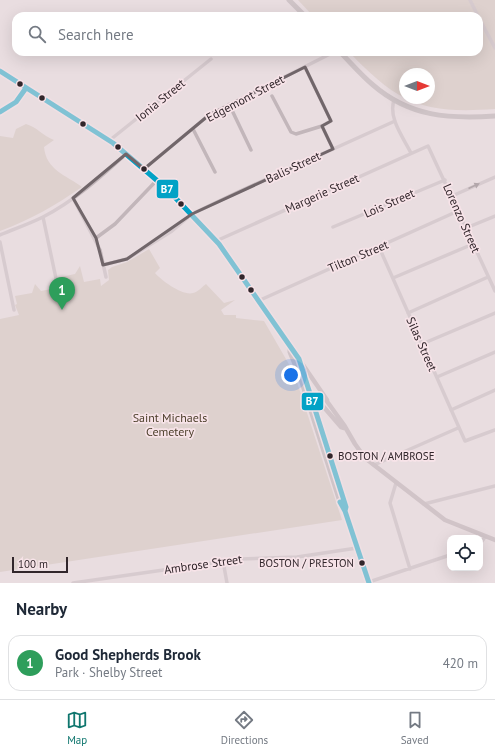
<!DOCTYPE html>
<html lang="en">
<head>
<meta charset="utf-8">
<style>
	:root { --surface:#fff; --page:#f6f6f7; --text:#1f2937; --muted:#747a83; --line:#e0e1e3; --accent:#0f766e }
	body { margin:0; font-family:"PT Sans",sans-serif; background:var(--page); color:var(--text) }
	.controls { position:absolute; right:12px; bottom:12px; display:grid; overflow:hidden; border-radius:8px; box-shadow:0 4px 16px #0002 }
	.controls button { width:36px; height:36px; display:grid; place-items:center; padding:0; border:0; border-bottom:1px solid var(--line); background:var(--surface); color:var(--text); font:20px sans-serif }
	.compass { position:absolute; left:399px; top:68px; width:36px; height:36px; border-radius:50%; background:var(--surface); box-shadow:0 4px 16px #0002; rotate:90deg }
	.scale { position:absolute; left:12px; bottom:10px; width:56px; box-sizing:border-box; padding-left:4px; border:2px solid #31262b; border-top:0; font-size:11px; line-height:14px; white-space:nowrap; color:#31262b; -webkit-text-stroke:3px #f7e3e8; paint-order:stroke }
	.you { position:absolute; left:291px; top:375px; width:14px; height:14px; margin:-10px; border:3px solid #fff; border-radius:50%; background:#1a73e8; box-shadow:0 0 0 6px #1a73e833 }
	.badge { display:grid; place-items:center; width:26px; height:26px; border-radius:50%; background:var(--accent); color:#fff; font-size:13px; font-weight:700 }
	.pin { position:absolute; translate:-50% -33px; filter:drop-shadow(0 1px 2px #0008) }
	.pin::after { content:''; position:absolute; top:21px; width:14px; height:12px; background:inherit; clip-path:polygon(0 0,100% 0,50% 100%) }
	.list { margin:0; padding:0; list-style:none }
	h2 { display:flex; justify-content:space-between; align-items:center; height:52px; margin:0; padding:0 16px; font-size:17px }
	h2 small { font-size:13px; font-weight:400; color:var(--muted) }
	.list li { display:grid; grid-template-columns:26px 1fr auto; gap:12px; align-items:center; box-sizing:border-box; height:56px; margin:0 8px 8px; padding:0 8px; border:1px solid var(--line); border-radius:12px }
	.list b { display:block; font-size:15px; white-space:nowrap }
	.list p { margin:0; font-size:13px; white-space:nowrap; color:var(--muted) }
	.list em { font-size:13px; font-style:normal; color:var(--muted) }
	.icon { flex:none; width:22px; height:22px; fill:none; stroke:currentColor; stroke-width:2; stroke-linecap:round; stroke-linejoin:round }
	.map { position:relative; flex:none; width:495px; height:583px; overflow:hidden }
	.search { position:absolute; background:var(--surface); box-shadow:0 4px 16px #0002; left:12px; right:12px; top:12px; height:44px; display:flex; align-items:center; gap:10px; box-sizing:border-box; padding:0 14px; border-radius:12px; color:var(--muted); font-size:15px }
	.sheet { height:116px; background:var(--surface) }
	nav { display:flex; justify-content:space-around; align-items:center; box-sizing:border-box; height:56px; border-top:1px solid var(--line); background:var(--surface); font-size:11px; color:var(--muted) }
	nav a { display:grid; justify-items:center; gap:2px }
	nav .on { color:var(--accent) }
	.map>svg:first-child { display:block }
</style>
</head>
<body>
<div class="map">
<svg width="495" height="583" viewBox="0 0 495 583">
	<rect width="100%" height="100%" fill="#e9dde0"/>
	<path fill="#d0c3b9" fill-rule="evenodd" d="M298,0H495V109C422,114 399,104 349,52H479V16H313ZM405,74H429V98H405Z
		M26,124C37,127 43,136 54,140L44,147C46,170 66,175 82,187C56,205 30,220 0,231V136L13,138L16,129Z
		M149,249L160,268L155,273C162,281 183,296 193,293C198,292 203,286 206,284L224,303L235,300L221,310L224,315H236V318L264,321L294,373L342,520L0,572V319L19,315L15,305L17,304L15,296L32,293L35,284L41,291L62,287L61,277L75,274L80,266L84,282L100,279L101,286L109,280L108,270L112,267L127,262Z"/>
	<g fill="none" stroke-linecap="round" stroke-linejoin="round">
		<path stroke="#c2b6ba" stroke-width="3.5" d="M470,0L478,16
			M479,18L495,48
			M305,67L331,121L322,126
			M272,96L291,132L296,134L322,126L333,149
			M394,100C388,118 403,137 411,153
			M229,104L251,150
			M0,112L16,102L26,88
			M193,129L215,172
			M110,140L211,59
			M144,169L209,115L334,52
			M452,196L495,177
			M73,198L100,250L106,277
			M43,217L58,288
			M333,227L445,180
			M466,228L495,216
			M0,235C14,229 29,224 43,217C74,201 101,177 126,154
			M96,238L115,224L157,180
			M216,241L428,146L495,291
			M0,242L14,310
			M379,247L465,441L495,430
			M103,265L127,259L172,231L192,214L236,193L395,121
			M393,278L473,244
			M258,301L458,211
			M408,313L488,277
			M422,344L495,313
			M437,377L495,352
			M451,410L495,390
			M374,465L458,428
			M396,483L390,503L410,569
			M424,504L495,486
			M480,544L485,537
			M223,561L227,583
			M369,582L450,555
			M73,583L240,559L297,557L357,548"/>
		<path stroke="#b3a7aa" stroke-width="4.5" d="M299,359L327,400
			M310,401L317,397L326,400L344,425L355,444L365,458L374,465L445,520L495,540
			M311,405H322L341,427L344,428"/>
		<path stroke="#b0a6a9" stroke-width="5" d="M289,0L305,16
			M340,52C351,63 361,75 373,85C410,117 449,119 495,116
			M0,71L113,143L167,189L219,244L299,359L346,507L345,511
			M290,347V352L300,376L342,508L345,511L369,583"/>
		<defs>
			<path id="bus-1" d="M0,71L113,143L167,189L219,244L299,359L346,507L345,511
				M0,112L16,102L26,88
				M340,502L345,511L369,583"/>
		</defs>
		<use href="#bus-1" stroke="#f7e3e8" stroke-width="8"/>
		<use href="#bus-1" stroke="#02a2c6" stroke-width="5"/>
	</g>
	<defs><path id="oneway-solid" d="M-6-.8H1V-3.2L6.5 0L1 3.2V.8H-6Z"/></defs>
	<use fill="#72676b" href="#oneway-solid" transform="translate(474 186) rotate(-24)"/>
	<path d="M0 0H495V583H0ZM305,67L331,121L322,126L333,149L192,214L127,259L103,265L96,238L73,198L126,154L144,169L209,115Z" fill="#e9dde0" fill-opacity=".55" fill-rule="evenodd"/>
	<path fill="none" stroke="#71666a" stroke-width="3" stroke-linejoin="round" d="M305,67L331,121L322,126L333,149L192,214L127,259L103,265L96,238L73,198L126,154L144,169L209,115Z"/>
	<g fill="#31262b" stroke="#f7e3e8" stroke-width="1.5">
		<circle cx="20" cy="84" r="3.5"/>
		<circle cx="42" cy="98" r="3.5"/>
		<circle cx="83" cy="124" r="3.5"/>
		<circle cx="118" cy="147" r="3.5"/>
		<circle cx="144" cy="169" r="3.5"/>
		<circle cx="181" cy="204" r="3.5"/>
		<circle cx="242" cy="277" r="3.5"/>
		<circle cx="251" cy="290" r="3.5"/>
		<circle cx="330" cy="456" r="3.5"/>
		<circle cx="362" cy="563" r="3.5"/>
	</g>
	<g text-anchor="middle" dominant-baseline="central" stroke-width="3.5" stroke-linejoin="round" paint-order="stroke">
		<g font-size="11" fill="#31262b" stroke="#f7e3e8" text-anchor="start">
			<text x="338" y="456">BOSTON / AMBROSE</text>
			<text x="354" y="563" text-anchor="end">BOSTON / PRESTON</text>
		</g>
		<g font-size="12" fill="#31262b" stroke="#f7e3e8">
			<text transform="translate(245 98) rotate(-28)">Edgemont Street</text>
			<text transform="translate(160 100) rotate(-39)">Ionia Street</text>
			<text transform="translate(293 167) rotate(-25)">Balis Street</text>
			<text transform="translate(322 193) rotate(-24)">Margerie Street</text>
			<text transform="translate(389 203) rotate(-24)">Lois Street</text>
			<text transform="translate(462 218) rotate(66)">Lorenzo Street</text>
			<text transform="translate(358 256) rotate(-23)">Tilton Street</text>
			<text transform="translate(422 344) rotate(66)">Silas Street</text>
			<text transform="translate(203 564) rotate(-8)">Ambrose Street</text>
		</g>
		<g font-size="12" fill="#4d402c" stroke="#f7e3e8">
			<text x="170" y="417">Saint Michaels<tspan x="170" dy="14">Cemetery</tspan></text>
		</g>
	</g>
	<g stroke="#f7e3e8" stroke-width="1.5">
		<rect x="156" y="179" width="23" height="20" rx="4" fill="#02a2c6"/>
		<rect x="301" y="392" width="23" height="19" rx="4" fill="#02a2c6"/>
	</g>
	<g font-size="11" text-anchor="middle" font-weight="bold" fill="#fff">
		<text x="167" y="193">B7</text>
		<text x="312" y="405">B7</text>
	</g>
</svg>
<div class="controls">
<button><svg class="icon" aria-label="locate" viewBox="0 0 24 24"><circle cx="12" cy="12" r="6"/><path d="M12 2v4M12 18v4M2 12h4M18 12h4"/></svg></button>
</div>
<svg class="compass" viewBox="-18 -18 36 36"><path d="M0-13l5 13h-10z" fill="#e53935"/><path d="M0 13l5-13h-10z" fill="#747a83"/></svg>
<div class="scale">100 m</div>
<div class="you"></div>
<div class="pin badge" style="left:62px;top:310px;background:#2e9e5b">1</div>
<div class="search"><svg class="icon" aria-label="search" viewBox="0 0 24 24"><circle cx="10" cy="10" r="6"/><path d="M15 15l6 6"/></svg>Search here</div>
</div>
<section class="sheet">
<h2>Nearby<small></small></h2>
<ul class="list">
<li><span class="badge" style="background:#2e9e5b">1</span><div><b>Good Shepherds Brook</b><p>Park · Shelby Street</p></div><em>420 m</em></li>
</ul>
</section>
<nav>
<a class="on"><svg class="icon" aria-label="map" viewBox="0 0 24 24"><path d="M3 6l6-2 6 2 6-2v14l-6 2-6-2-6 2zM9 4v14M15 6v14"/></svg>Map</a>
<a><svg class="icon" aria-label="directions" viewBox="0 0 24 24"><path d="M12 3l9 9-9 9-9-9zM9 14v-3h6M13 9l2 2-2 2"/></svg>Directions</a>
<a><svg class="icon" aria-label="saved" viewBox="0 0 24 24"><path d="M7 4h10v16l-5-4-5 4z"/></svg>Saved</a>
</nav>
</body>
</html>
